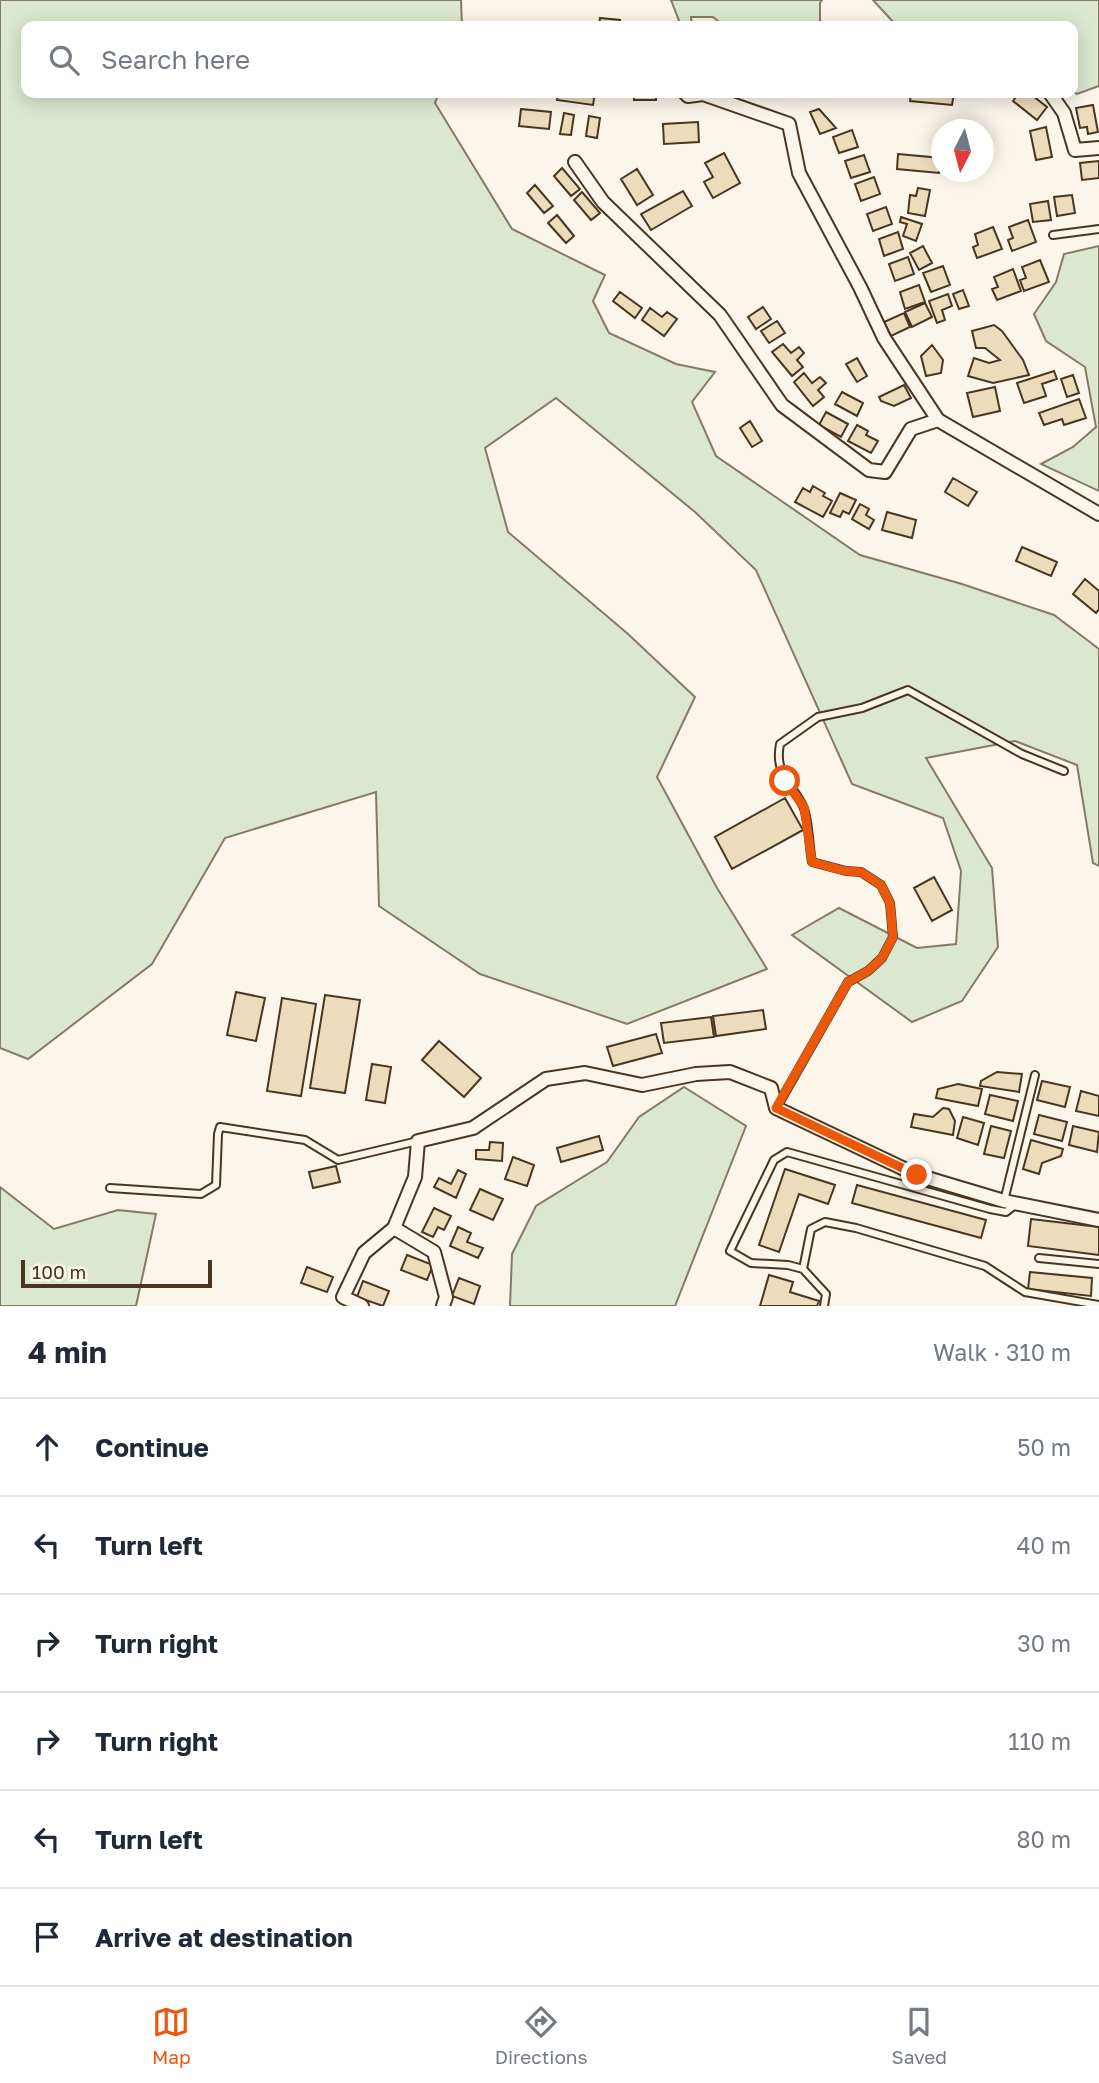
<!DOCTYPE html>
<html lang="en">
<head>
<meta charset="utf-8">
<style>
	:root { --surface:#fff; --page:#f2f2f3; --text:#1f2937; --muted:#747a83; --line:#e0e1e3; --accent:#ea580c }
	body { margin:0; font-family:"Golos Text",sans-serif; background:var(--page); color:var(--text) }
	.compass { position:absolute; left:931px; top:119px; width:63px; height:63px; border-radius:50%; background:var(--surface); box-shadow:0 4px 18px #0003; rotate:186deg }
	.scale { position:absolute; left:21px; bottom:18px; width:191px; box-sizing:border-box; padding-left:7px; border:4px solid #4a3520; border-top:0; font-size:19px; line-height:24px; white-space:nowrap; color:#4a3520; -webkit-text-stroke:5px #fbf6e9; paint-order:stroke }
	.stop { position:absolute; width:21px; height:21px; margin:-16px; border:5px solid #ea580c; border-radius:50%; background:#fff }
	.stop.end { background:#ea580c; border-color:#fff; box-shadow:0 2px 7px #0008 }
	.list { margin:0; padding:0; list-style:none }
	h2 { display:flex; justify-content:space-between; align-items:center; height:91px; margin:0; padding:0 28px; font-size:30px }
	h2 small { font-size:23px; font-weight:400; color:var(--muted) }
	.list li { display:grid; grid-template-columns:46px 1fr auto; gap:21px; align-items:center; box-sizing:border-box; height:98px; padding:0 28px; border-top:2px solid var(--line) }
	.list b { display:block; font-size:26px; white-space:nowrap }
	.list em { font-size:23px; font-style:normal; color:var(--muted) }
	.icon { flex:none; width:38px; height:38px; fill:none; stroke:currentColor; stroke-width:2; stroke-linecap:round; stroke-linejoin:round }
	.map { position:relative; flex:none; width:1099px; height:1306px; overflow:hidden }
	.search { position:absolute; background:var(--surface); box-shadow:0 4px 18px #0003; left:21px; right:21px; top:21px; height:77px; display:flex; align-items:center; gap:18px; box-sizing:border-box; padding:0 24px; border-radius:14px; color:var(--muted); font-size:26px }
	.sheet { height:679px; background:var(--surface) }
	nav { display:flex; justify-content:space-around; align-items:center; box-sizing:border-box; height:98px; border-top:2px solid var(--line); background:var(--surface); font-size:19px; color:var(--muted) }
	nav a { display:grid; justify-items:center; gap:4px }
	nav .on { color:var(--accent) }
	.map>svg:first-child { display:block }
</style>
</head>
<body>
<div class="map">
<svg width="1099" height="1306" viewBox="0 0 1099 1306">
	<rect width="100%" height="100%" fill="#fbf6e9"/>
	<path fill="#dce7d0" stroke="#887966" stroke-width="2" d="M0,0H461L462,26H26V93H439L435,103L512,229L605,275L593,301L609,333L676,364L715,372L692,402L716,456L860,555L962,584L1054,615L1099,649V866L1093,863L1077,765L1015,741L926,758L992,868L998,947L962,1001L912,1022L792,935L839,908L917,948L956,944L961,871L943,818L852,784L756,570L695,512L556,398L485,448L508,532L628,634L695,697L657,777L717,888L767,969L627,1024L480,974L379,906L376,792L225,838L152,964L28,1059L0,1048Z
		M671,0H822L820,3V26H724L713,17H691L692,26H681Z
		M873,0H1099V86L1077,94L1073,92V26H905L895,24Z
		M1099,246V491L1041,464L1073,447L1096,427L1085,367L1046,341L1034,314L1056,282L1064,254Z
		M684,1087L746,1126L675,1306H510L512,1254L536,1206L607,1162L639,1117Z
		M0,1187L54,1229L118,1210L156,1214L136,1306H0Z"/>
	<path fill="#ecdcbc" stroke="#4a3520" stroke-width="2" d="M600,18L620,20L619,26H599Z
		M558,93H595L593,105L557,100Z
		M622,93H656V100H634V93Z
		M911,93H954L952,105L910,101Z
		M1019,93H1029L1047,107L1037,120L1013,101Z
		M1093,105L1098,132L1088,134L1087,127L1080,128L1076,108Z
		M521,109L551,112L549,129L519,126Z
		M819,109L836,128L820,134L810,112Z
		M564,113L574,115L571,135L560,134Z
		M589,116L600,118L597,138L586,136Z
		M698,122L699,142L664,144L663,124Z
		M1046,127L1052,157L1036,160L1030,131Z
		M852,130L858,147L839,153L833,137Z
		M724,153L740,183L713,198L704,182L713,177L705,163Z
		M898,154L941,158L939,173L897,169Z
		M864,155L870,172L851,178L845,161Z
		M1099,161V178L1082,180L1080,163Z
		M562,168L580,189L571,196L554,176Z
		M637,169L653,195L637,205L621,179Z
		M874,177L880,194L861,201L855,184Z
		M535,185L553,206L544,213L527,193Z
		M918,188L930,190L925,216L908,213L910,195L916,196Z
		M683,191L692,206L651,230L641,214Z
		M582,192L600,213L591,220L574,200Z
		M1072,195L1075,213L1057,216L1054,197Z
		M1048,201L1051,220L1033,222L1030,204Z
		M886,207L892,224L873,231L867,214Z
		M557,215L574,236L566,243L548,223Z
		M901,217L922,224L916,241L903,236L907,224L900,222Z
		M1028,220L1036,242L1012,251L1008,240L1013,238L1009,227Z
		M993,227L1002,249L977,258L973,247L978,245L975,234Z
		M898,232L903,249L884,256L879,239Z
		M923,246L932,263L919,270L910,253Z
		M908,257L914,274L895,281L889,264Z
		M1040,260L1049,282L1024,291L1020,280L1026,278L1022,267Z
		M943,266L950,285L931,292L923,273Z
		M1013,269L1021,291L997,300L992,289L998,287L994,277Z
		M919,285L925,302L905,309L900,292Z
		M963,290L969,306L959,309L953,294Z
		M620,292L642,308L635,318L613,301Z
		M948,294L952,306L942,310L945,320L937,323L929,301Z
		M925,303L932,317L912,327L905,312Z
		M763,307L771,319L756,329L748,317Z
		M650,308L662,317L667,312L677,319L664,336L642,320Z
		M904,313L910,327L891,336L884,322Z
		M777,321L785,333L769,343L761,331Z
		M994,325L1002,331L1023,360L1029,375L993,383L968,376L974,358L989,363L1000,360L985,348H976L972,331Z
		M783,344L791,353L799,347L804,353L797,360L803,367L792,376L772,352Z
		M932,345L943,360L941,373L926,376L921,356Z
		M857,358L867,376L857,382L846,364Z
		M1054,371L1057,379L1042,384L1046,396L1024,403L1017,383Z
		M804,373L812,383L820,377L826,383L818,390L824,397L813,406L794,382Z
		M1073,375L1079,393L1067,397L1061,379Z
		M904,385L911,398L894,406L881,401L879,397Z
		M995,387L1000,411L973,417L967,393Z
		M842,392L863,403L857,416L835,404Z
		M1079,399L1086,418L1064,425L1062,419L1044,425L1039,413Z
		M826,412L848,424L841,437L819,425Z
		M750,421L762,441L752,447L740,428Z
		M857,425L868,431L866,435L878,441L871,453L848,441Z
		M953,478L977,492L968,506L945,492Z
		M813,486L825,493L823,496L832,501L823,517L795,502L803,488L810,492Z
		M840,493L856,500L849,514L843,511L840,517L830,513Z
		M860,504L869,509L866,515L874,520L869,529L852,519Z
		M887,512L916,520L912,538L882,530Z
		M1022,547L1057,562L1051,576L1016,561Z
		M1085,579L1099,591V609L1096,613L1073,594Z
		M785,798L803,830L732,869L715,837Z
		M934,877L952,910L932,921L914,888Z
		M236,992L265,998L256,1041L227,1035Z
		M325,995L360,1000L345,1093L310,1088Z
		M282,998L316,1004L301,1096L267,1091Z
		M763,1010L766,1029L716,1036L713,1016Z
		M711,1017L714,1037L664,1043L661,1023Z
		M656,1034L662,1053L613,1066L607,1047Z
		M439,1041L481,1078L464,1097L422,1060Z
		M372,1064L391,1067L385,1103L366,1100Z
		M997,1072L1022,1074L1019,1092L980,1086L981,1081Z
		M1042,1081L1070,1087L1065,1107L1037,1100Z
		M958,1084L982,1089L978,1106L936,1098L938,1089Z
		M1081,1091L1099,1096V1116L1076,1111Z
		M990,1095L1018,1101L1013,1121L985,1114Z
		M943,1108L949,1109L955,1121L953,1135L911,1127L914,1114L933,1117Z
		M1039,1115L1067,1122L1062,1141L1034,1134Z
		M963,1117L984,1123L978,1145L957,1138Z
		M991,1126L1011,1131L1004,1158L984,1154Z
		M1073,1126L1099,1132L1097,1152L1069,1145Z
		M599,1136L603,1150L561,1162L557,1148Z
		M1031,1140L1063,1149L1061,1156L1042,1163L1039,1174L1023,1169Z
		M490,1142L503,1143L502,1161L476,1159V1150H489Z
		M513,1157L534,1165L527,1186L505,1179Z
		M336,1166L340,1182L313,1188L309,1172Z
		M785,1169L835,1185L828,1204L799,1194L779,1252L759,1245Z
		M458,1170L466,1174L456,1198L434,1187L439,1178L451,1184Z
		M857,1185L986,1220L981,1238L852,1203Z
		M480,1189L503,1199L493,1220L470,1210Z
		M434,1208L451,1216L444,1230L438,1227L433,1237L422,1232Z
		M1031,1219L1099,1227V1255L1028,1246Z
		M458,1227L471,1233L467,1242L483,1248L478,1258L450,1246Z
		M407,1255L433,1265L427,1280L401,1270Z
		M307,1267L333,1277L327,1292L301,1283Z
		M1030,1272L1092,1278L1091,1296L1028,1289Z
		M769,1275L793,1282L790,1292L819,1301L817,1306H760Z
		M459,1278L480,1286L474,1304L452,1296Z
		M363,1281L389,1291L383,1306L357,1297Z"/>
	<g fill="none" stroke-linecap="round" stroke-linejoin="round">
		<defs>
			<path id="lane" d="M1053,235L1099,229
				M777,1107L848,982L868,971L882,958L893,937L890,903L881,885L861,872L846,871L812,862C809,847 809,819 803,806C792,783 774,774 780,744L818,717L862,708L908,690L1022,754L1064,771
				M110,1188L201,1194L216,1185L218,1134L220,1127L305,1140L338,1160L418,1141
				M1004,1201L1035,1075
				M1015,1205L1006,1212L990,1209L787,1152L774,1160L730,1251L751,1263L788,1265L803,1269L811,1229L825,1222L856,1228L985,1266L1025,1292L1099,1305
				M1039,1258L1099,1264
				M803,1269L826,1294L824,1306"/>
			<path id="street" d="M685,93L688,96L703,94L789,124L799,173L860,287L884,338L938,420
				M1050,93L1064,113L1075,150L1099,148
				M575,162L603,202L720,315L782,405L869,470L885,472L911,429L938,420L1099,514
				M394,1228L434,1252L446,1297L443,1306
				M362,1306L343,1297L364,1253L394,1228L415,1177L418,1141L473,1128L546,1079L585,1073L642,1085L696,1074L730,1072L771,1088L776,1108L917,1175L1004,1201L1099,1220"/>
		</defs>
		<use href="#lane" stroke="#4a3520" stroke-width="10"/>
		<use href="#street" stroke="#4a3520" stroke-width="16"/>
		<use href="#lane" stroke="#fbf6e9" stroke-width="6"/>
		<use href="#street" stroke="#fbf6e9" stroke-width="12"/>
	</g>
	<g fill="none" stroke-linecap="round" stroke-linejoin="round">
		<path stroke="#ea580c" stroke-width="9" d="M785,781L804,807L812,862L845,871L861,872L881,885L890,903L893,937L882,958L868,971L848,982L776,1108L917,1175"/>
	</g>
</svg>
<svg class="compass" viewBox="-18 -18 36 36"><path d="M0-13l5 13h-10z" fill="#e53935"/><path d="M0 13l5-13h-10z" fill="#747a83"/></svg>
<div class="scale">100 m</div>
<div class="stop" style="left:785px;top:781px"></div>
<div class="stop end" style="left:917px;top:1175px"></div>
<div class="search"><svg class="icon" aria-label="search" viewBox="0 0 24 24"><circle cx="10" cy="10" r="6"/><path d="M15 15l6 6"/></svg>Search here</div>
</div>
<section class="sheet">
<h2>4 min<small>Walk · 310 m</small></h2>
<ul class="list">
<li><svg class="icon" aria-label="ahead" viewBox="0 0 24 24"><path d="M12 20V5M6 11l6-6 6 6"/></svg><div><b>Continue</b></div><em>50 m</em></li>
<li><svg class="icon" aria-label="left" viewBox="0 0 24 24"><path d="M17 20v-9H6M10 6l-5 5 5 5"/></svg><div><b>Turn left</b></div><em>40 m</em></li>
<li><svg class="icon" aria-label="right" viewBox="0 0 24 24"><path d="M7 20v-9h11M14 6l5 5-5 5"/></svg><div><b>Turn right</b></div><em>30 m</em></li>
<li><svg class="icon" aria-label="right" viewBox="0 0 24 24"><path d="M7 20v-9h11M14 6l5 5-5 5"/></svg><div><b>Turn right</b></div><em>110 m</em></li>
<li><svg class="icon" aria-label="left" viewBox="0 0 24 24"><path d="M17 20v-9H6M10 6l-5 5 5 5"/></svg><div><b>Turn left</b></div><em>80 m</em></li>
<li><svg class="icon" aria-label="arrive" viewBox="0 0 24 24"><path d="M6 21V4h12l-3 4 3 4H6"/></svg><div><b>Arrive at destination</b></div></li>
</ul>
</section>
<nav>
<a class="on"><svg class="icon" aria-label="map" viewBox="0 0 24 24"><path d="M3 6l6-2 6 2 6-2v14l-6 2-6-2-6 2zM9 4v14M15 6v14"/></svg>Map</a>
<a><svg class="icon" aria-label="directions" viewBox="0 0 24 24"><path d="M12 3l9 9-9 9-9-9zM9 14v-3h6M13 9l2 2-2 2"/></svg>Directions</a>
<a><svg class="icon" aria-label="saved" viewBox="0 0 24 24"><path d="M7 4h10v16l-5-4-5 4z"/></svg>Saved</a>
</nav>
</body>
</html>
